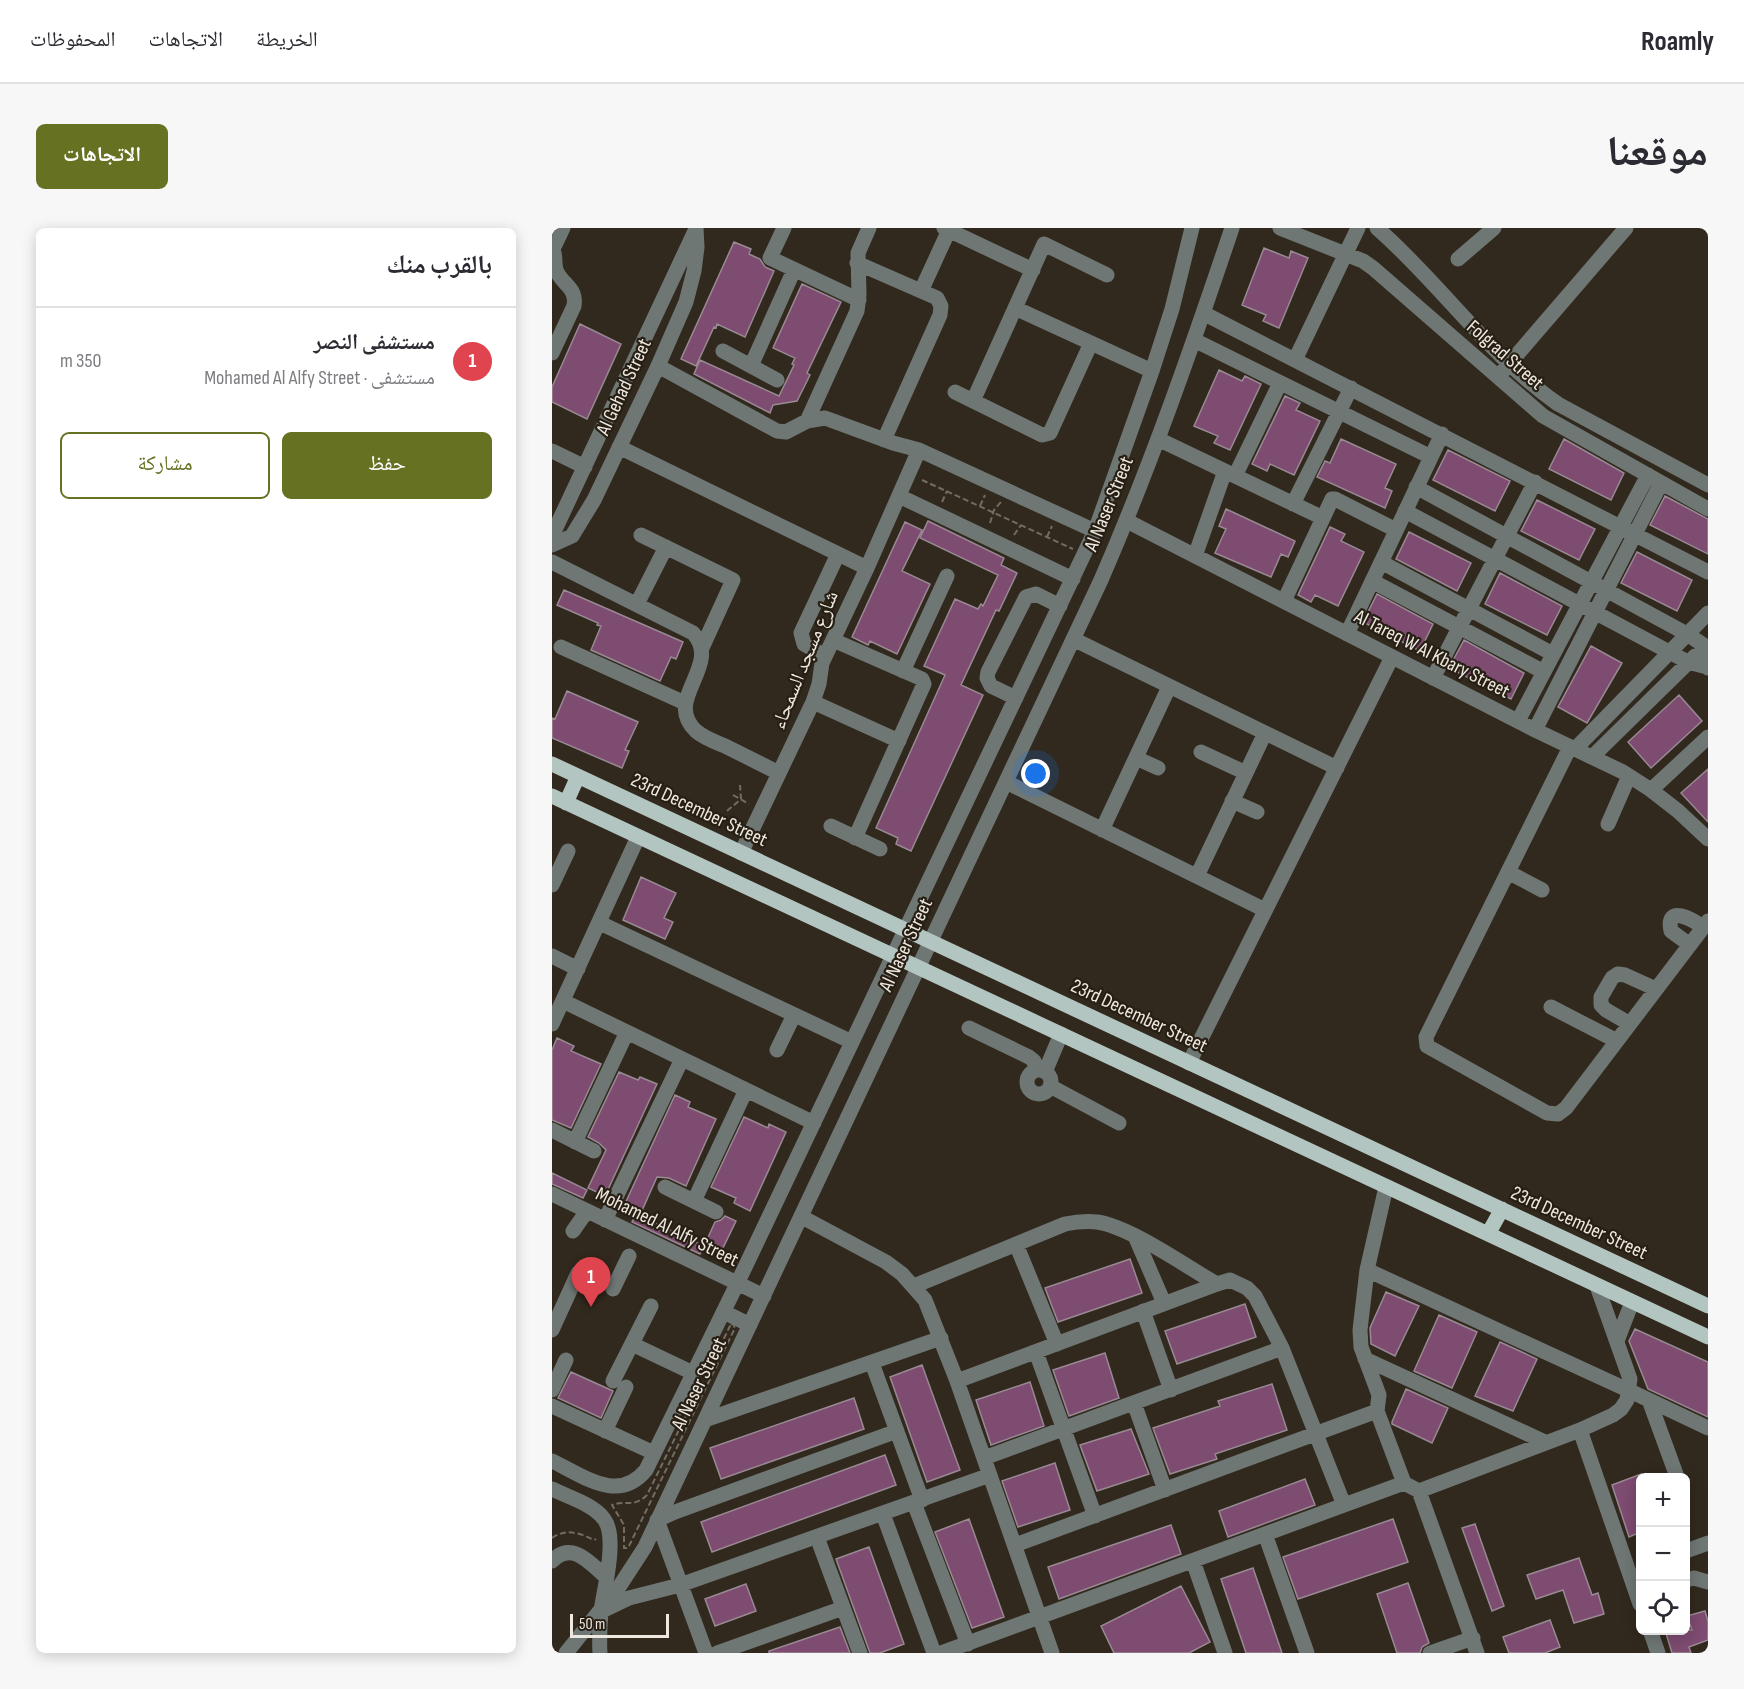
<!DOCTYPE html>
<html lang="ar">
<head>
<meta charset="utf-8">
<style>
	:root { --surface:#fff; --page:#f7f7f7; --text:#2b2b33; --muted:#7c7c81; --line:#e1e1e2; --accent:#667122 }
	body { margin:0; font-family:"Sofia Sans Condensed","Noto Naskh Arabic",sans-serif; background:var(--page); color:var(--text); direction:rtl }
	.controls { position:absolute; right:18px; bottom:18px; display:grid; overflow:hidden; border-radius:9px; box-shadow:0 3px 15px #0003 }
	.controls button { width:54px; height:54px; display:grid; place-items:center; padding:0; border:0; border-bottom:2px solid var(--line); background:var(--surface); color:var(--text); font:30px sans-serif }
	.scale { position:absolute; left:18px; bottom:15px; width:99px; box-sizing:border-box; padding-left:6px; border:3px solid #ede8e0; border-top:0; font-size:16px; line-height:21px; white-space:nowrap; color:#ede8e0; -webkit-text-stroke:4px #271f14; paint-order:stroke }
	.you { position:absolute; left:484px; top:546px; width:21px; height:21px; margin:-15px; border:4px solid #fff; border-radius:50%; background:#1a73e8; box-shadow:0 0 0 9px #1a73e833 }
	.badge { display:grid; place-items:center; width:39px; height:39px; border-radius:50%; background:var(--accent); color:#fff; font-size:20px; font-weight:700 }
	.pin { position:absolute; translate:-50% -50px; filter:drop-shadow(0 2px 3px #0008) }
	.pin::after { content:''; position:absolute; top:32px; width:21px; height:18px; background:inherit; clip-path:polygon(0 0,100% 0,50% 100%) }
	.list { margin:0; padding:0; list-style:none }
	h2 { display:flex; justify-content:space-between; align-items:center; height:78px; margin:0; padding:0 24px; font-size:26px }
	h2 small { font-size:20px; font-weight:400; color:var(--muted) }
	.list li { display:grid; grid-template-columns:39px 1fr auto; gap:18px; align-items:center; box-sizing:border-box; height:108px; padding:0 24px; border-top:2px solid var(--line) }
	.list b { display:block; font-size:22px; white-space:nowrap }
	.list p { margin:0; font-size:20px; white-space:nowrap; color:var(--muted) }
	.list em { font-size:20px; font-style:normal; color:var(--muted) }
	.actions { display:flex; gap:12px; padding:18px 24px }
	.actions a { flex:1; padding:14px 0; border:2px solid var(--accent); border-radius:9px; text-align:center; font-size:21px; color:var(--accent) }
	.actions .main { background:var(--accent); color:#fff }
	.icon { flex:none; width:33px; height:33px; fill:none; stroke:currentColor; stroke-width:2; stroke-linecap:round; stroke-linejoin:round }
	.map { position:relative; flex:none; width:1156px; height:1425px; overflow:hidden; direction:ltr; border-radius:9px }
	header { display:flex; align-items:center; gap:36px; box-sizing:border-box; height:84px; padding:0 30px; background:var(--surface); border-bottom:2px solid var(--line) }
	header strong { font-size:28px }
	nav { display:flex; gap:33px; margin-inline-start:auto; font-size:21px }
	.intro { display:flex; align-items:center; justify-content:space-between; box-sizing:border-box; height:144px; padding:0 36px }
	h1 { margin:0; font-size:42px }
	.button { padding:15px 27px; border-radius:9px; background:var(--accent); color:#fff; font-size:21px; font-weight:700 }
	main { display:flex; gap:36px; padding:0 36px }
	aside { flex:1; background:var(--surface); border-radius:9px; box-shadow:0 3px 15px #0003 }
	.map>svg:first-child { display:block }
</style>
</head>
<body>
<header>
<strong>Roamly</strong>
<nav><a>الخريطة</a><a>الاتجاهات</a><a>المحفوظات</a></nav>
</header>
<div class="intro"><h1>موقعنا</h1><a class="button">الاتجاهات</a></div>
<main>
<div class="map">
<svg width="1156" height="1425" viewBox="0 0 1156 1425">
	<rect width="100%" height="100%" fill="#31291d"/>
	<path fill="#7e4b71" stroke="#988993" stroke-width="1.5" d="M182,14L199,21L197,26L208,31L213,39L222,43L193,109L165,96L164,100L162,99L144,138L129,131Z
		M712,20L737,30L739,23L756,30L727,100L711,93L714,87L690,77Z
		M250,56L289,74L255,145L258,147L245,173L221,177L218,185L142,146L148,132L227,168L242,137L240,136L243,130L221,120Z
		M28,96L69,116L35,191L0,174V159Z
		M667,142L690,153L693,148L709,156L678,222L662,215L666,208L642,198Z
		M733,168L748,175L744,182L768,193L742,247L718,236L715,243L700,236Z
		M789,211L844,236L833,260L840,263L833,280L765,249L773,233L778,235Z
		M1012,211L1072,245L1059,272L997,241Z
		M896,222L958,253L943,283L881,252Z
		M1113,268L1156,291V326L1098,297Z
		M985,272L1043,301L1027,332L969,303Z
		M674,281L743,313L736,329L729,326L719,349L663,325L674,301L667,298Z
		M376,293L452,330L449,337L465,345L447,383L444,382L409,457L431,467L359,623L344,616L346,610L324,600L393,447L372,438L403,371L426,381L429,376L431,378L446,347L368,310Z
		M353,294L370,302L350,343L378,356L345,426L318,413L316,417L300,409Z
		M778,299L793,306L789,313L812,324L786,378L763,367L759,374L746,367Z
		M857,304L919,335L905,363L844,331Z
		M1085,324L1140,352L1125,383L1069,355Z
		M948,345L1010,378L995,407L933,376Z
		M12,362L131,414L124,431L119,429L108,453L39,422L49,398L45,397L46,395L5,377Z
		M825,366L881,396L868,423L811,394Z
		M912,412L972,445L959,471L897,440Z
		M1039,418L1070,435L1035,495L1006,479Z
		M15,463L86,494L73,522L77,523L70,540L0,510V490L3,491Z
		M1127,467L1150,493L1099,540L1076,514Z
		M1156,541V594L1129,565Z
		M89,649L124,665L112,690L121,694L113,711L71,692Z
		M5,810L22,818L19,823L49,836L19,900L0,892V822Z
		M67,844L86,852L88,849L105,856L53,968L36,960L54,922L47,915L36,909Z
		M123,867L138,874L136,879L164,891L134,958L117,950L105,949L88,987L71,980Z
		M192,889L216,900L217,896L234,904L198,983L182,975L184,970L159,959Z
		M0,945L35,962L31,970L0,956Z
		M84,986L152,1018L148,1026L80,994Z
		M173,988L184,993L169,1024L153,1016L163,994L169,992Z
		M578,1031L590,1065L506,1094L493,1060Z
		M834,1064L867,1078L843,1128L819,1116L818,1100Z
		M693,1076L704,1109L625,1136L613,1103Z
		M887,1087L925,1104L900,1160L862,1143Z
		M1083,1101L1156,1134V1189L1096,1161L1077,1113Z
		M948,1114L985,1131L961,1183L923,1168Z
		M553,1125L567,1170L517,1188L501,1142Z
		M370,1137L408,1242L375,1254L338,1149Z
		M19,1144L61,1163L49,1190L6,1170Z
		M478,1154L492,1198L439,1217L424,1172Z
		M720,1156L735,1202L663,1226L665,1231L618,1246L601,1200L668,1178L666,1173Z
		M854,1161L896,1180L880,1215L840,1196V1194Z
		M302,1170L312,1201L169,1251L158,1220Z
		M579,1201L597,1246L545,1263L528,1217Z
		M333,1227L344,1257L160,1324L149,1294Z
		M503,1235L518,1282L466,1299L450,1253Z
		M1089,1246V1304L1077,1309L1060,1257Z
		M753,1251L763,1277L676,1309L667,1283Z
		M417,1291L452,1389L420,1400L383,1304Z
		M841,1291L856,1334L746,1371L731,1329Z
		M923,1296L952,1378L940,1383L910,1300Z
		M619,1297L629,1326L507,1371L496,1339Z
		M317,1319L352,1416L328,1425H318L284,1331Z
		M1027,1330L1040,1367L1046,1365L1052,1386L1022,1395L1011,1362L984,1371L975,1347Z
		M701,1340L730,1425H694L669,1351Z
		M856,1355L877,1415L870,1419L868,1425H845L825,1366Z
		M194,1356L204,1383L163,1398L153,1371Z
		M629,1358L658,1414L637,1425H562L549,1398Z
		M1153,1383L1156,1393V1412L1137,1419L1139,1425H1120L1113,1402H1140L1135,1388Z
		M998,1392L1008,1419L993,1425H957L951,1409Z
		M288,1399L298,1425H217V1423Z"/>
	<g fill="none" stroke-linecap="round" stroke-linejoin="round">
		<path stroke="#736c61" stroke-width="2" stroke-dasharray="6 3" stroke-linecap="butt" d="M370,252L521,321
			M390,274L395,263
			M428,278L433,267
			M438,295L442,282L449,274
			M462,307L469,297
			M495,309L500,298
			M181,567L197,576
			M175,583L189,571L188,557
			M179,1096H181L183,1100L76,1320H72V1297L60,1277C73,1272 82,1280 95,1267Z
			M0,1310C14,1300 28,1305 42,1312L44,1311"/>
		<path stroke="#6f7775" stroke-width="15" d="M232,0L218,30L307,72
			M392,0L481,42
			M728,0L811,33L821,40L991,188L1156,281
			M825,0C888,55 937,128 1006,176L1156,257
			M0,20C5,27 1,36 5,44C12,58 25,60 22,78L0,125
			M0,23L11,0
			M906,31L942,0
			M305,35L385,70L389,78L388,87L332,212
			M369,63L397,2
			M463,80L600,143
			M651,85L1156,344
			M642,112L879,229
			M171,123L225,152
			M743,132L806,0
			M106,138L225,203L234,204L255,193L273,190L341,215L367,222L543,303
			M199,138L242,42
			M951,143L1074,0
			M403,164L490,207L498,205L539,115
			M421,173L492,16L555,47
			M255,193L305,83L307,67L306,25L317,0
			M606,211L771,290
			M67,219L315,340
			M0,223L33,239
			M683,248L728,155
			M864,259L1135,406L1153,418L1156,440
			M347,268L521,351
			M741,276L799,160
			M853,283L1136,434L1155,439
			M575,293L983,502L1071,544L1099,562L1126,583L1156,611
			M89,307L181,352L150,420
			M0,308L143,3
			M0,317L20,308L42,272L106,138L134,74L142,43L145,19L144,0
			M643,328L673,243
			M0,334L141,405C171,438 110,471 144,503C152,510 163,514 173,518C191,527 209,536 227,545
			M829,334L1001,426
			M820,353L992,444
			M732,373L780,271H783L844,302
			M85,376L114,319
			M795,406L890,206
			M521,411L785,540
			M281,412L370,451L372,456L303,610
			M9,419L133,475
			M273,428L252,416L249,405L286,326
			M351,443L395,348
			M881,450L983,254
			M464,470L439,458L435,450L436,444L474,369L484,366L508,378
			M261,474L347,513
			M966,493L1096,247
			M983,502L1109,255
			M1018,519L874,809L875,818L995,885L1006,886L1014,880L1156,693
			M1023,521L1156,385
			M649,524L694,545
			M1041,528L1143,428
			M584,530L606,540
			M454,554L713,682
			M1099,562L1156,509
			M680,573L705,584
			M1056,596L1077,548
			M279,598L328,621
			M550,602L617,459
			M189,625L261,474L267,456L270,435L315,340L367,222
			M956,644L990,662
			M645,648L713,505
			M0,657L16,623
			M48,695L300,814
			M1138,717L1119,703C1113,675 1141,692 1151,699
			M0,728L26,741
			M11,773L262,895
			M999,779L1065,813
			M0,796L86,609
			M1078,796L1054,782L1049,777V769L1060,750L1066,746L1073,747L1104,761
			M417,800L477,829L482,833L484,842
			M225,822L242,787
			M637,835L840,429
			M475 854a12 12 0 1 1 24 0a12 12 0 1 1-24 0Z
			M493,844L509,806
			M498,858L567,895
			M0,902L42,923
			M23,914L75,804
			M113,959L164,984
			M834,959L815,1042L808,1102L809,1119L827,1167L825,1183L852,1255L867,1263L925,1425
			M0,966L212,1068
			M142,973L194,862
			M250,989L334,1034L350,1046L373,1072L405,1153L500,1425
			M53,992L130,831
			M21,1003L35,983
			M583,1008L612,1075
			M464,1016L505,1116
			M815,1042L1078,1163L1156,1200
			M362,1058L513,996C523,994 534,993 545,994C579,999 633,1038 665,1056L678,1052L695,1060L703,1068L730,1120
			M61,1061L77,1028
			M591,1083L619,1162
			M172,1084L198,1097
			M0,1102L26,1045
			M1065,1113L1080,1074
			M80,1116L141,1145
			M484,1124L543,1288
			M813,1131L993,1214
			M320,1135L370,1272
			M61,1153L99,1078
			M405,1153L665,1056
			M0,1162L14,1132
			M1097,1172L1124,1246
			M582,1175L613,1262
			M0,1178L102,1225
			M153,1192L389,1110
			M1028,1202L1088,1376
			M53,1203L74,1159
			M432,1230L730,1120L792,1277
			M0,1233C32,1248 66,1276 94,1242L185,1056L543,303L600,143L620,81L640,0
			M0,1261C16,1269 41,1276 52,1291C66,1309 52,1361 49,1383C48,1397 47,1411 48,1425
			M867,1263L1028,1202L1061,1187L1069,1181L1075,1172L1078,1151L1045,1058
			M362,1275L416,1416
			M331,1286L382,1425
			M713,1306L755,1425
			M265,1309L308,1425
			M463,1317L825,1183
			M1134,1323L1156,1315
			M0,1333C20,1312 38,1335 54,1349
			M641,1333L673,1425
			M1134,1352L1142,1350L1156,1354
			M52,1382L77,1370L128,1357L438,1247
			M1098,1402L1106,1425
			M14,1425L67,1359L93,1319L549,352C599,237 640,119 680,0
			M154,1425L105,1292L123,1284L345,1203
			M165,1425L291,1380
			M389,1425L852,1255
			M878,1425L921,1410"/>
		<path stroke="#b3c5c1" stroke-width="15" d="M0,536L1156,1078
			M0,568L1156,1109
			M14,575L26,548
			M936,1006L950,981"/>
	</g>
	<g text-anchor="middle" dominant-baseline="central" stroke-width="4.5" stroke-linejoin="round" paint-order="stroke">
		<g font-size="20" fill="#ede8e0" stroke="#271f14">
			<text transform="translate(953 127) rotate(41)">Folgrad Street</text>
			<text transform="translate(72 159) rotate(-65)">Al Gehad Street</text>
			<text transform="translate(557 276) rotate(-68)">Al Naser Street</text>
			<text transform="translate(880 426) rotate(27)">Al Tareq W Al Kbary Street</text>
			<text transform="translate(253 432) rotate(-68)">شارع مسجد السمحاء</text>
			<text transform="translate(147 582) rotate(25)">23rd December Street</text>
			<text transform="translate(354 717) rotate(-65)">Al Naser Street</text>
			<text transform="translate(587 788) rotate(25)">23rd December Street</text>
			<text transform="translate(1027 995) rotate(25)">23rd December Street</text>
			<text transform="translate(115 999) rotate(26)">Mohamed Al Alfy Street</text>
			<text transform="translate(147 1156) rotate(-64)">Al Naser Street</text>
		</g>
	</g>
</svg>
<div class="controls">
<button>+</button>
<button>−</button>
<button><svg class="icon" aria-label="locate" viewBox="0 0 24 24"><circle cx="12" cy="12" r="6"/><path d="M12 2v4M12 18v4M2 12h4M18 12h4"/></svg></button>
</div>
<div class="scale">50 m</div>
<div class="you"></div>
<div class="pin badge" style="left:39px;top:1079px;background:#e0444e">1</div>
</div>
<aside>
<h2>بالقرب منك<small></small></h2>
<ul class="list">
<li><span class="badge" style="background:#e0444e">1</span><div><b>مستشفى النصر</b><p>مستشفى · Mohamed Al Alfy Street</p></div><em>350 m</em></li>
</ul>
<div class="actions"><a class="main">حفظ</a><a>مشاركة</a></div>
</aside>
</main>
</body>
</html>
